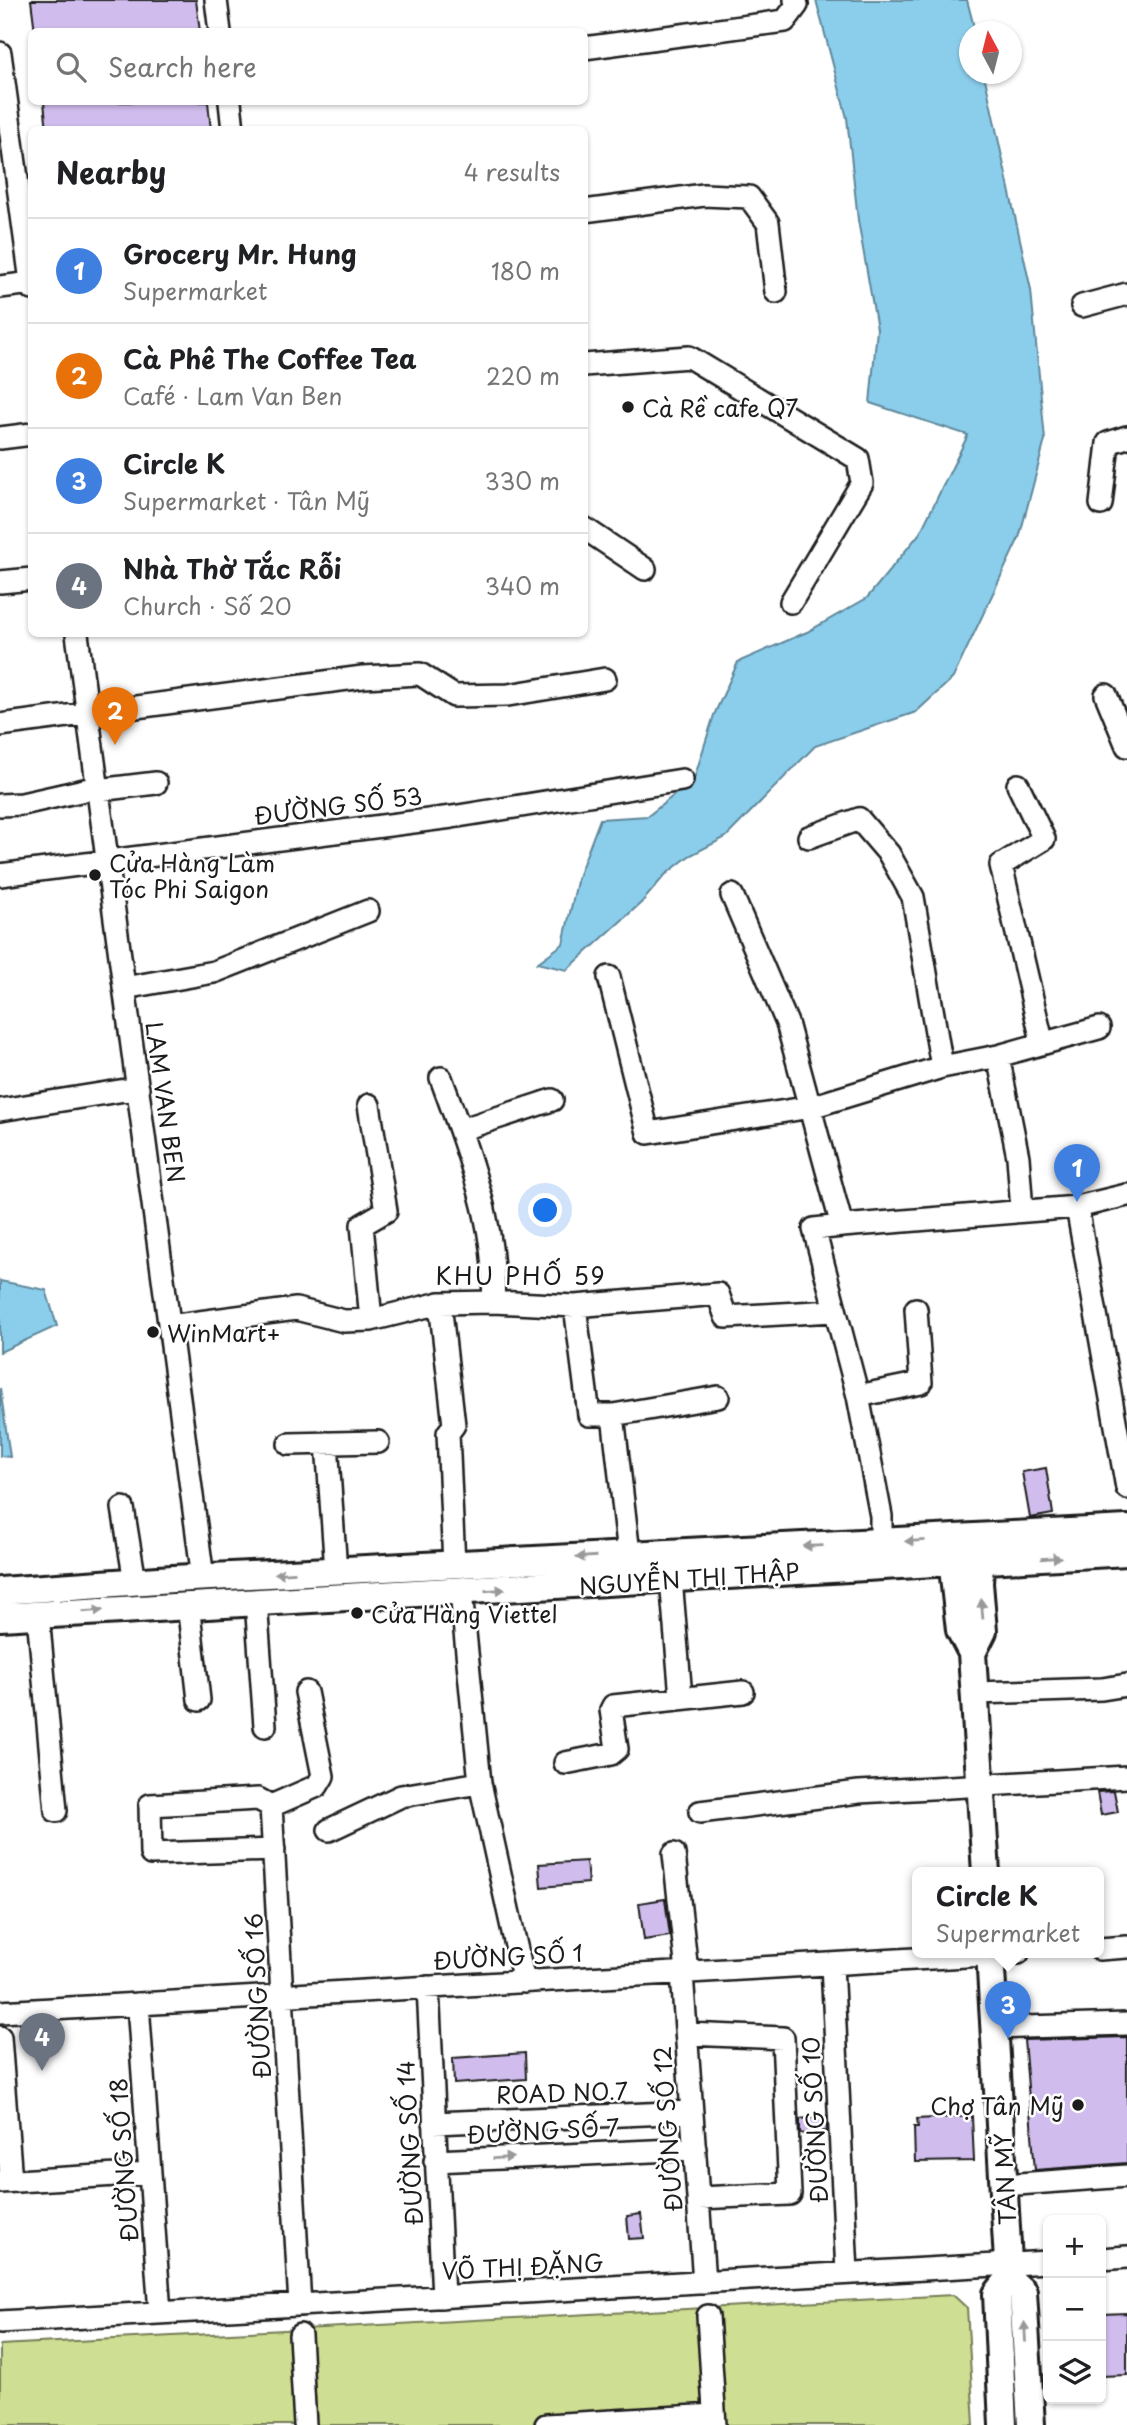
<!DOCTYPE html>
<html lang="en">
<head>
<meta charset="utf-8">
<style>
	:root { --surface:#fff; --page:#f6f6f6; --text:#202124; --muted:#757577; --line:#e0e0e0; --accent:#1c1c1c }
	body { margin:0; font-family:"Playpen Sans",sans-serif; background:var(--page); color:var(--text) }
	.controls { position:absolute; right:21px; bottom:21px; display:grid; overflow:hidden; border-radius:10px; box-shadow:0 2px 5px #0004 }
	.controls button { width:63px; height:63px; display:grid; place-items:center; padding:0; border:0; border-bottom:2px solid var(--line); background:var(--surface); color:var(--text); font:35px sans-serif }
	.compass { position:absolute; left:959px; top:21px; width:63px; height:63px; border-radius:50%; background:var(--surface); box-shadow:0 2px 5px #0004; rotate:353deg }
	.you { position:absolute; left:546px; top:1211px; width:24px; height:24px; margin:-18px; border:5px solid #fff; border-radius:50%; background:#1a73e8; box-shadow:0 0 0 10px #1a73e833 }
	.badge { display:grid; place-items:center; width:46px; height:46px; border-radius:50%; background:var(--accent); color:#fff; font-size:23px; font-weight:700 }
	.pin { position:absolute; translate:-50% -58px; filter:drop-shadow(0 2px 4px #0008) }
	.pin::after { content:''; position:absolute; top:37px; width:24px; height:21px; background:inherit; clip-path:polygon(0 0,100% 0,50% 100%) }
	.popup { position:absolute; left:912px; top:1867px; width:192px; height:91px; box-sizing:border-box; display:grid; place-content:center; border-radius:10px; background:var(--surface); filter:drop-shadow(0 2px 5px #0005); font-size:23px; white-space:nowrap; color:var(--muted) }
	.popup b { font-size:26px; color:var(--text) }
	.popup::after { content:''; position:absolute; left:50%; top:100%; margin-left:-14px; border:14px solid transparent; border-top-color:var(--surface) }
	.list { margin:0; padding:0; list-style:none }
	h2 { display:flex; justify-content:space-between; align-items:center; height:91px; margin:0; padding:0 28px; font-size:30px }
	h2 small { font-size:23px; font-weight:400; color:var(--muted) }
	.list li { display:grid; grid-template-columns:46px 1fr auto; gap:21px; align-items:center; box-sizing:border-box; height:105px; padding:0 28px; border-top:2px solid var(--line) }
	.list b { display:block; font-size:26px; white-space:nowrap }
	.list p { margin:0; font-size:23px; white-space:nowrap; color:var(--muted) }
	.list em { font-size:23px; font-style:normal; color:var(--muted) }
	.icon { flex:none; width:38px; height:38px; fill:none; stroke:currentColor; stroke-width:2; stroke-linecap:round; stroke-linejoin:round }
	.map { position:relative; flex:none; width:1127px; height:2425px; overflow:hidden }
	.search { position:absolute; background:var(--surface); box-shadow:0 2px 5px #0004; left:28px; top:28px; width:560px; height:77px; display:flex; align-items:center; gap:18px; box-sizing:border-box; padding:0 24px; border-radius:10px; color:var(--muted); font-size:26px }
	.panel { position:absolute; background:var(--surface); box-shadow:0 2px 5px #0004; left:28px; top:126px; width:560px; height:511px; border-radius:10px }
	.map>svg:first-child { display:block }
</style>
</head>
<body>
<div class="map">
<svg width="1127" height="2425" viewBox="0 0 1127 2425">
	<rect width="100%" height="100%" fill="#fff"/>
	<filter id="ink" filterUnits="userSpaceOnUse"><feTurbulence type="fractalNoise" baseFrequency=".0143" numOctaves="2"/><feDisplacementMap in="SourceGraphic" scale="14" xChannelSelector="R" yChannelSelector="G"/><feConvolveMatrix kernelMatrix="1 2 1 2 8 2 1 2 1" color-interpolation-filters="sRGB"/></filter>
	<g filter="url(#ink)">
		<path fill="#cede92" stroke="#757d57" stroke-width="2" d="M953,2295L967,2308L974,2425H0V2345Z"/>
		<path fill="#8bceec" stroke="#5f8799" stroke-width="2" d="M816,0H967L975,31L970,32V74H984L1031,290L1045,440L1019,538L953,678L916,712L815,746L726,837L689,856L665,875L642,902L567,970L537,963L563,944L578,877L600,819L648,816L694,779L714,715L738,662L807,632L867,598L920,533L968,435L870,403L877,329L858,220L847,118Z
			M0,1281L46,1290L57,1326L0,1352Z
			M0,1388L10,1457L0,1456Z"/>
		<path fill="#d0bdee" stroke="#1c1c1c" stroke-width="2" d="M31,0H196L200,32H35Z
			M44,102H208L211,130H47Z
			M1046,1468L1053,1514L1030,1518L1022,1472Z
			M1114,1791L1118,1812L1101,1815L1097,1792Z
			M586,1861L588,1883L541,1887L539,1864Z
			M665,1899L670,1936L644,1940L639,1903Z
			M1127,2037V2163L1035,2170L1024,2040Z
			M525,2053L526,2079L454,2084L453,2058Z
			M826,2116L827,2131L800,2134V2119Z
			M972,2116L974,2161L915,2162L914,2127H918L917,2119Z
			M641,2214L644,2238L629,2239L627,2216Z
			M1127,2313V2375L1101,2376V2314Z"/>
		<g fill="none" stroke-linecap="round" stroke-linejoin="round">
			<defs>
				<path id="minor" d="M216,0L220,32
					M584,48L785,21L797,5L795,0
					M0,53L32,289
					M230,102L233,130
					M584,211L704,195L749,197L768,223L776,292
					M0,287L32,283
					M1082,306L1127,294
					M584,365L689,357L858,459L862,483L791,602
					M0,438L32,434
					M1101,504L1108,443L1127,437
					M584,528L645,569
					M0,582L32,579
					M77,634L203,1578
					M1106,695L1127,746
					M0,725L363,677L420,674L454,696L508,695L605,679
					M1018,785L1044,839L1001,865L1042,1041
					M98,790L156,783
					M0,805L22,804L98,787
					M809,837L859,819L889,854L913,897L942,1067
					M0,875L452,817L682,780
					M732,895L787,1023L842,1226L814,1229L858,1396L881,1516V1543
					M609,977L648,1133L811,1107L942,1067L998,1056L1099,1028
					M124,988L214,972L368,911
					M998,1056L1018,1157L1022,1211
					M441,1078L460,1130
					M369,1105L386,1211L362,1225L371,1320
					M0,1110L138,1088
					M1077,1207L1127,1488
					M842,1226L1077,1207L1127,1195
					M493,1302C497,1243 479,1185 460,1130L552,1100
					M440,1303L454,1425L448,1433L454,1565
					M575,1306L589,1415H613L718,1397
					M169,1326L296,1309L344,1321L371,1320L440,1303L493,1302L575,1306L718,1294L726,1317L834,1311
					M858,1396L921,1383L916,1309
					M613,1415L629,1554
					M327,1443L336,1571
					M289,1444L378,1442
					M123,1508L135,1582
					M671,1579L681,1697
					M461,1592L480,1783L524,1982
					M256,1601L265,1726
					M188,1604L199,1700
					M38,1615L56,1811
					M975,1693L1102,1689L1127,1685
					M565,1763L611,1754L617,1749L611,1710L613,1706L743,1692
					M271,1806L317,1786L323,1776L306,1692
					M700,1812L859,1792L1127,1777
					M329,1830L401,1796L480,1783
					M274,1850L151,1854L150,1805L258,1799L271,1806L300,2305
					M674,1854L687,1972
					M1099,1949L1127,1947
					M832,1964L847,2273
					M682,1973L704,2282
					M428,1987L443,2297
					M138,2004L160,2313
					M0,2012L1018,1953
					M995,2028L1127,2024
					M687,2034L783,2038L790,2194L698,2198
					M0,2037L11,2181
					M434,2123L692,2112
					M435,2161L695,2149
					M0,2182L150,2173
					M1004,2185L1127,2176
					M1101,2259L1127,2257
					M708,2316L715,2425
					M0,2322L1048,2262
					M300,2335L305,2425
					M546,2425L714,2415"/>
				<path id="major" d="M951,1550L960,1630L972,1653L986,1873
					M0,1591L173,1579L1127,1529
					M0,1617L1127,1552
					M972,1653L983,1631L979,1583L981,1546
					M990,1953L1009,2279L997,2294L1003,2425
					M1009,2279L1023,2292L1031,2425"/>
			</defs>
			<use href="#minor" stroke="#1c1c1c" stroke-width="26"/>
			<use href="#major" stroke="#1c1c1c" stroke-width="32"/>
			<use href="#minor" stroke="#fff" stroke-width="21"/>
			<use href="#major" stroke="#fff" stroke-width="26"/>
		</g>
		<defs><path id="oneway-solid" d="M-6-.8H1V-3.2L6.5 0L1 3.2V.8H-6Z" transform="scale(1.75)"/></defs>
		<g fill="#999">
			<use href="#oneway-solid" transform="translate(915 1541) rotate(177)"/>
			<use href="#oneway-solid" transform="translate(813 1546) rotate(178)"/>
			<use href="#oneway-solid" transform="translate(586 1557) rotate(176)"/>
			<use href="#oneway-solid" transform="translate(1051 1558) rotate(-4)"/>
			<use href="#oneway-solid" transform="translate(285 1573) rotate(177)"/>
			<use href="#oneway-solid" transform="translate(495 1590) rotate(-4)"/>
			<use href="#oneway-solid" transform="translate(982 1609) rotate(-95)"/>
			<use href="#oneway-solid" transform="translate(93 1611) rotate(-4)"/>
			<use href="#oneway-solid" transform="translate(503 2158) rotate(-3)"/>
			<use href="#oneway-solid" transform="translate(1025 2332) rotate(-93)"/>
		</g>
	</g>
	<g fill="#1c1c1c" stroke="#fff" stroke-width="2.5">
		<circle cx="628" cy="407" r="7"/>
		<circle cx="95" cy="875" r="7"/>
		<circle cx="153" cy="1332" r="7"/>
		<circle cx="357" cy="1613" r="7"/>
		<circle cx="1078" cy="2105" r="7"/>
	</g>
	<g text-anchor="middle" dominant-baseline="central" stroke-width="5" stroke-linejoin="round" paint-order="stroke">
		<g font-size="23" fill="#1c1c1c" stroke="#fff" text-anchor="start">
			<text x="642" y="407">Cà Rề cafe Q7</text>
			<text x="109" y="862">Cửa Hàng Làm<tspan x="109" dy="26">Tóc Phi Saigon</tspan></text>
			<text x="167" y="1332">WinMart+</text>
			<text x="371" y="1613">Cửa Hàng Viettel</text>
			<text x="1064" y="2105" text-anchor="end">Chợ Tân Mỹ</text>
		</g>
		<g font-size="23" fill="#1c1c1c" stroke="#fff">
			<text transform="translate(338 805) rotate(-7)">ĐƯỜNG SỐ 53</text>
			<text transform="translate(166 1102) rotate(82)">LAM VAN BEN</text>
			<text transform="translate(689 1578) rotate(-4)">NGUYỄN THỊ THẬP</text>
			<text transform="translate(508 1956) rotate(-3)">ĐƯỜNG SỐ 1</text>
			<text transform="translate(257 1996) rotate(-93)">ĐƯỜNG SỐ 16</text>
			<text transform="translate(562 2092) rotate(-2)">ROAD NO.7</text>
			<text transform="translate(814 2120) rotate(-93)">ĐƯỜNG SỐ 10</text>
			<text transform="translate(667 2129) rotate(-94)">ĐƯỜNG SỐ 12</text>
			<text transform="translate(543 2130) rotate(-3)">ĐƯỜNG SỐ 7</text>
			<text transform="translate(409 2143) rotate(-93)">ĐƯỜNG SỐ 14</text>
			<text transform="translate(123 2160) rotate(-94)">ĐƯỜNG SỐ 18</text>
			<text transform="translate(1004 2179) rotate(-93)">TÂN MỸ</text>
			<text transform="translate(523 2266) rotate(-3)">VÕ THỊ ĐẶNG</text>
		</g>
		<g font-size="24" letter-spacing="2" fill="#1c1c1c" stroke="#fff">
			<text x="521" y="1275">KHU PHỐ 59</text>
		</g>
	</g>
</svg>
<div class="controls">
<button>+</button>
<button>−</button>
<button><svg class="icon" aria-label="layers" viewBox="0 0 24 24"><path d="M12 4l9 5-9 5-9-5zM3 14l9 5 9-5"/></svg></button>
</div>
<svg class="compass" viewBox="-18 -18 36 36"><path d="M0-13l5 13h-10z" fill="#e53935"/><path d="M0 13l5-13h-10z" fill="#757577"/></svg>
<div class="you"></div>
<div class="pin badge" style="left:1077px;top:1202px;background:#3f7fe0">1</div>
<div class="pin badge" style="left:115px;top:745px;background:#e8710a">2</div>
<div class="pin badge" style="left:1008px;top:2039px;background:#3f7fe0">3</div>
<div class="popup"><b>Circle K</b>Supermarket</div>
<div class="pin badge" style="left:42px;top:2071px;background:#6b7280">4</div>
<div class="search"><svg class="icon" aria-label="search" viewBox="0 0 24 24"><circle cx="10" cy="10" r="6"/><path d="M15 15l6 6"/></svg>Search here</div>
<section class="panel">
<h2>Nearby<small>4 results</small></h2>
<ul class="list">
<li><span class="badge" style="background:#3f7fe0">1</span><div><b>Grocery Mr. Hung</b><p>Supermarket</p></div><em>180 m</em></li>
<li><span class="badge" style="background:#e8710a">2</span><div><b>Cà Phê The Coffee Tea</b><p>Café · Lam Van Ben</p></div><em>220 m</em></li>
<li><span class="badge" style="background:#3f7fe0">3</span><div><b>Circle K</b><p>Supermarket · Tân Mỹ</p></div><em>330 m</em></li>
<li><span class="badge" style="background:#6b7280">4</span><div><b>Nhà Thờ Tắc Rỗi</b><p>Church · Số 20</p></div><em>340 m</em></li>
</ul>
</section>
</div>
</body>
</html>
